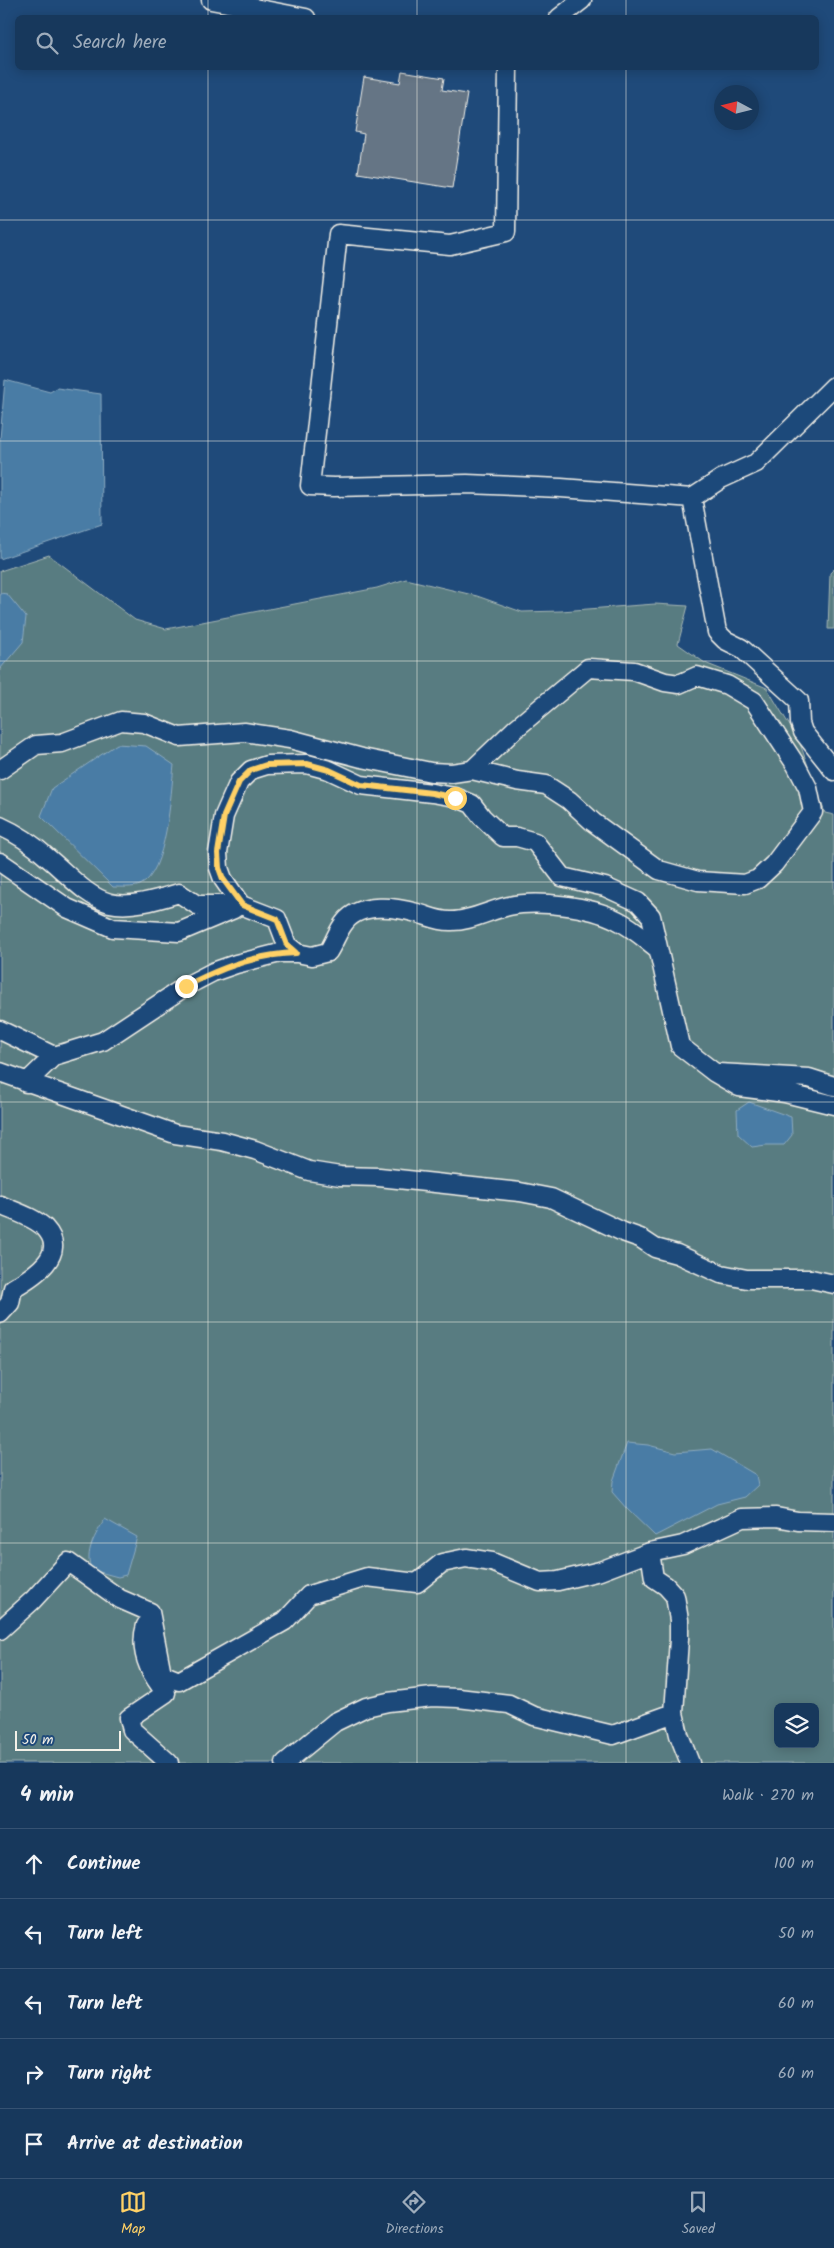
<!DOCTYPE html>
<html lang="en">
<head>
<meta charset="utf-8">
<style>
	:root { --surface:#17385c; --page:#244365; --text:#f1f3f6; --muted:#9eacbb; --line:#365272; --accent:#ffd166 }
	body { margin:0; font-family:Kalam,sans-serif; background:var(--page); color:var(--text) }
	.controls { position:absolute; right:15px; bottom:15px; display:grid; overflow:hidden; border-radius:8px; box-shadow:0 2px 12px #0003 }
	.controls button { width:45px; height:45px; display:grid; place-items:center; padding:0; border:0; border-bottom:1px solid var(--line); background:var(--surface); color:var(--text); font:25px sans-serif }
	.compass { position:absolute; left:714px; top:85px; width:45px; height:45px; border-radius:50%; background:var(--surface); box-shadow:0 2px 12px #0003; rotate:277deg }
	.scale { position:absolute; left:15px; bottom:12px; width:106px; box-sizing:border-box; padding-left:5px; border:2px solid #f4f1e8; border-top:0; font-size:14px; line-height:18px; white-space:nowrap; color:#f4f1e8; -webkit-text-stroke:4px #1f4a7a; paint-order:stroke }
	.stop { position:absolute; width:15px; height:15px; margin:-11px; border:4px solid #ffd166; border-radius:50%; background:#fff }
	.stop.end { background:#ffd166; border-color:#fff; box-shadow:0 1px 5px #0008 }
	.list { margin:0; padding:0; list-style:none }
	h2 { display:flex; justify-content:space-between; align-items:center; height:65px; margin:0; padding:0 20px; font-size:21px }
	h2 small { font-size:16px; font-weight:400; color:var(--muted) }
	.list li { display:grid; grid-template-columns:32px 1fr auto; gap:15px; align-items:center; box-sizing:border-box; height:70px; padding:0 20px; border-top:1px solid var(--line) }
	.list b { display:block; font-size:19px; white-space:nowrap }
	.list em { font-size:16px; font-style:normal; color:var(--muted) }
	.icon { flex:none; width:28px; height:28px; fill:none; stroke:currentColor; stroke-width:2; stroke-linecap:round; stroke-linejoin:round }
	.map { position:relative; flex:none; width:834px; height:1763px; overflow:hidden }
	.search { position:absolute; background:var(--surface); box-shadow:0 2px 12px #0003; left:15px; right:15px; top:15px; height:55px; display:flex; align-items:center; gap:12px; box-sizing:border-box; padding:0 18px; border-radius:8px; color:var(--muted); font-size:19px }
	.sheet { height:415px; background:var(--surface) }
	nav { display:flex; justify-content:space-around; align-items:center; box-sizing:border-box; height:70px; border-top:1px solid var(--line); background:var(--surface); font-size:14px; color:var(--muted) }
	nav a { display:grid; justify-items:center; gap:2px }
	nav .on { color:var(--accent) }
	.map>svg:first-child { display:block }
</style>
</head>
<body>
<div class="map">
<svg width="834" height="1763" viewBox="0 0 834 1763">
	<rect width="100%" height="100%" fill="#1f4a7a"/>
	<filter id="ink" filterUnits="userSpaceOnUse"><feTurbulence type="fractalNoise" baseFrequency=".02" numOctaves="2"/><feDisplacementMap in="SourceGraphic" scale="10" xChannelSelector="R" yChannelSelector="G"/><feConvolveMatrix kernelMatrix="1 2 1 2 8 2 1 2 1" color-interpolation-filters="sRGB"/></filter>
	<g filter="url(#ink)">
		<path fill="#597c81" stroke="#a6b6b4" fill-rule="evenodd" d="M49,555L135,620L166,629L377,588L406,579L477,596L522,612L561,611L655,604L688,606L678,644L705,663L767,688L799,741L825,813L834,815V1763H0V571ZM778,1707H815V1744H778Z
			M834,569V629H828L830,573Z"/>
		<path fill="#487ca5" stroke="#8dabc0" d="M5,380L50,392L57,388L101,394L102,524L0,559V439Z
			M0,593L7,594L26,617L23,642L0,669Z
			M117,744L146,746L174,765C171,792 167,874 140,885C133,888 121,887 113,887L41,816L52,788Z
			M749,1102L791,1117L792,1135L784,1145H766L752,1147L738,1134L737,1110Z
			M627,1443L648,1445L675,1452L712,1449L756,1475L758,1485L745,1497L717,1504L655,1536L627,1509L612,1492L613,1481Z
			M105,1519L137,1537L126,1575L118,1577L92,1570C83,1553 96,1534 105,1519Z"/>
		<path fill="#657585" stroke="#f4f1e8" d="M402,71L444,78L442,90L467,94L452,188L358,173L364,134L355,132L364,77L400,83Z"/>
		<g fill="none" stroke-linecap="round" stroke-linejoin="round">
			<defs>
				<path id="minor" d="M211,0L306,18
					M559,18L582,0
					M508,68L506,232L450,245L338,234L310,486L334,487L467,484L561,488L692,498L721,479L756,463L834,386
					M692,498L717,632L725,640L741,648L799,701L800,723L803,732L834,771
					M0,770L36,745L62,743L121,721L144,723L179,737L244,732L290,739L362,758L431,772L452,773L472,770L515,729L588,668L634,671L665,682L679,684L697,676L727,685L754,701L796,765L808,788L813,812L774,864L758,879L745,884L698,881L659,870L593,822L569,800L546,785L517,781L472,770
					M0,826C18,834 34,845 48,858C68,874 85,896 110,903C131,908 159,899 179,893L197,905H241
					M0,862L67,908L113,928L179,932L234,909
					M297,953L287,945L277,919L241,905L223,879L219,868L218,853L224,816L239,782L251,770L267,765L307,764L329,770L361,785L432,793L455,797L472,804L482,817L503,837H517L535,842L562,877L605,887L638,902L651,916L680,1046L715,1073L739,1087L785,1093L834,1105
					M0,1030L54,1056
					M0,1072L175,1134L222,1141L255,1150L309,1171L340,1176L379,1177L520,1192L551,1198L623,1232L640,1238L655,1248L677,1254L721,1274L747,1279H811L834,1284
					M718,1073L809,1078L834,1086
					M26,1083L54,1056L103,1041L186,986L213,972L236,964L280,953H297L312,956L328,952C334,943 338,930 345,922C360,902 396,907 417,913C428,916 438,921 450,921C469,922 490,910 509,906C538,900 590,906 617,920C632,927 645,939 658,949
					M0,1205C13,1211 34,1217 45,1228C69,1254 34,1276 13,1288L10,1303L0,1314
					M650,1552L654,1578L666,1586L675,1596L679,1620V1639L674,1713L679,1735L690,1763
					M146,1625C138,1651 149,1673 166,1693L129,1718L132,1730L169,1763
					M0,1630L33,1600L68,1562L120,1599L150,1612L162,1674L179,1681L285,1621L309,1595L367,1577L417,1583L442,1563L466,1558L492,1562L540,1582L558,1581L600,1571L650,1552L683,1545L742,1518L776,1517L798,1521L834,1522
					M285,1763L335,1722L366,1707L388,1702L432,1697L458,1698L509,1704L534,1716L613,1735L674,1713"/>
			</defs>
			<use href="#minor" stroke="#f4f1e8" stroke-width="21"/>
			<use href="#minor" stroke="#1f4a7a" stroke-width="18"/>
		</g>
	</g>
	<g fill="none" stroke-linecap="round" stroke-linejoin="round" filter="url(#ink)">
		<path stroke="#ffd166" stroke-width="6" d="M186,986C220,968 257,954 296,953L287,945L277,919L242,905L223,879L219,868L218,853L224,816L239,782L251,770L266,765L307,764L329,770L361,785L432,793L455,798"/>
	</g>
	<path fill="none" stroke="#f4f1e8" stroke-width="1" stroke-opacity="0.55" d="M208,0V18M417,0V18M626,0V18M208,68V1763M417,68V1763M626,68V1763M0,220H834M0,441H834M0,661H834M0,882H834M0,1102H834M0,1322H834M0,1543H834"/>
</svg>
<div class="controls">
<button><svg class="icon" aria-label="layers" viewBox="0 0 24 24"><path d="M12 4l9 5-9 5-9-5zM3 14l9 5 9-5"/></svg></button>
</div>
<svg class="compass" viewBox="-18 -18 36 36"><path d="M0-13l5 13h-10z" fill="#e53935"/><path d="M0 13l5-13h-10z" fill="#9eacbb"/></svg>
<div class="scale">50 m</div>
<div class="stop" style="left:455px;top:798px"></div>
<div class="stop end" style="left:186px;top:986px"></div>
<div class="search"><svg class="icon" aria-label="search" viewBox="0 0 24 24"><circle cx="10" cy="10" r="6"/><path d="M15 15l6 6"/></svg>Search here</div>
</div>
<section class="sheet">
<h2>4 min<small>Walk · 270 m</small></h2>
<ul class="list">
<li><svg class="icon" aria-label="ahead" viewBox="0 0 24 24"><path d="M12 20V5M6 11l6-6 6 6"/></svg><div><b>Continue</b></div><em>100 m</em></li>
<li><svg class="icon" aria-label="left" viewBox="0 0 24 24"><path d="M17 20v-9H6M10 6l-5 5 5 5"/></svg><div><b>Turn left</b></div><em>50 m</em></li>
<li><svg class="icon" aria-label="left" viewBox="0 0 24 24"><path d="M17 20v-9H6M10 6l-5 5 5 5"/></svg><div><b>Turn left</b></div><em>60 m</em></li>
<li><svg class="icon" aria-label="right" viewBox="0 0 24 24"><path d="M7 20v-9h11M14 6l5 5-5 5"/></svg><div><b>Turn right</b></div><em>60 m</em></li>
<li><svg class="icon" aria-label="arrive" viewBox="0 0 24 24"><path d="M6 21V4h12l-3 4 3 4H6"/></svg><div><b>Arrive at destination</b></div></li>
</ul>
</section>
<nav>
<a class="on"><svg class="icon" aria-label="map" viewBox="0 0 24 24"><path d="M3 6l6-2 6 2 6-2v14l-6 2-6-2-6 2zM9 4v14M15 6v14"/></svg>Map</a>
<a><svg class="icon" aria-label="directions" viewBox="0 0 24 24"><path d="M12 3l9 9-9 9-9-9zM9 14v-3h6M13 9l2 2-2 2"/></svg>Directions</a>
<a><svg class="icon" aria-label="saved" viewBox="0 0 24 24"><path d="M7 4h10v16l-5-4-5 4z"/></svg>Saved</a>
</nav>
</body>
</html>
